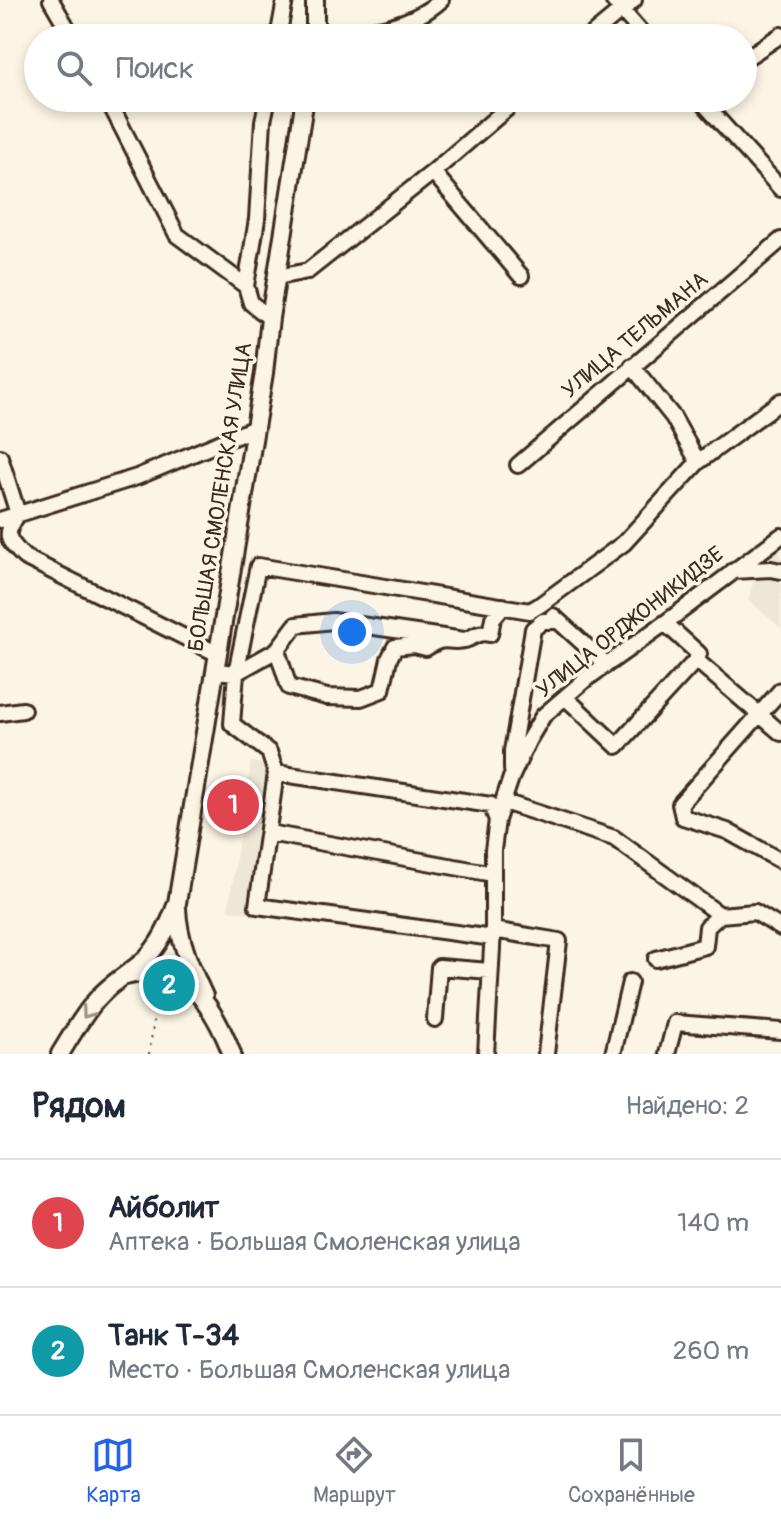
<!DOCTYPE html>
<html lang="ru">
<head>
<meta charset="utf-8">
<style>
	:root { --surface:#fff; --page:#f6f6f7; --text:#1f2937; --muted:#747a83; --line:#e0e1e3; --accent:#2563eb }
	body { margin:0; font-family:Pangolin,sans-serif; background:var(--page); color:var(--text) }
	.you { position:absolute; left:352px; top:632px; width:28px; height:28px; margin:-20px; border:6px solid #fff; border-radius:50%; background:#1a73e8; box-shadow:0 0 0 12px #1a73e833 }
	.badge { display:grid; place-items:center; width:52px; height:52px; border-radius:50%; background:var(--accent); color:#fff; font-size:26px; font-weight:700 }
	.pin { position:absolute; translate:-50% -50%; border:4px solid #fff; box-shadow:0 2px 8px #0006 }
	.list { margin:0; padding:0; list-style:none }
	h2 { display:flex; justify-content:space-between; align-items:center; height:104px; margin:0; padding:0 32px; font-size:34px }
	h2 small { font-size:26px; font-weight:400; color:var(--muted) }
	.list li { display:grid; grid-template-columns:52px 1fr auto; gap:24px; align-items:center; box-sizing:border-box; height:128px; padding:0 32px; border-top:2px solid var(--line) }
	.list b { display:block; font-size:30px; white-space:nowrap }
	.list p { margin:0; font-size:26px; white-space:nowrap; color:var(--muted) }
	.list em { font-size:26px; font-style:normal; color:var(--muted) }
	.icon { flex:none; width:44px; height:44px; fill:none; stroke:currentColor; stroke-width:2; stroke-linecap:round; stroke-linejoin:round }
	.map { position:relative; flex:none; width:781px; height:1054px; overflow:hidden }
	.search { position:absolute; background:var(--surface); box-shadow:0 4px 12px #0003; left:24px; right:24px; top:24px; height:88px; display:flex; align-items:center; gap:20px; box-sizing:border-box; padding:0 28px; border-radius:44px; color:var(--muted); font-size:30px }
	.sheet { height:360px; background:var(--surface) }
	nav { display:flex; justify-content:space-around; align-items:center; box-sizing:border-box; height:112px; border-top:2px solid var(--line); background:var(--surface); font-size:22px; color:var(--muted) }
	nav a { display:grid; justify-items:center; gap:4px }
	nav .on { color:var(--accent) }
	.map>svg:first-child { display:block }
</style>
</head>
<body>
<div class="map">
<svg width="781" height="1054" viewBox="0 0 781 1054">
	<rect width="100%" height="100%" fill="#fcf5e5"/>
	<filter id="ink" filterUnits="userSpaceOnUse"><feTurbulence type="fractalNoise" baseFrequency=".0125" numOctaves="2"/><feDisplacementMap in="SourceGraphic" scale="16" xChannelSelector="R" yChannelSelector="G"/><feConvolveMatrix kernelMatrix="1 2 1 2 8 2 1 2 1" color-interpolation-filters="sRGB"/></filter>
	<g filter="url(#ink)">
		<path fill="#eee6d6" d="M781,545V628L748,600L760,559Z
			M251,762L271,765L248,913L228,910Z"/>
		<g fill="none" stroke-linecap="round" stroke-linejoin="round">
			<defs>
				<path id="minor" d="M51,0L73,38
					M613,0L646,38
					M315,37C359,32 407,31 441,0
					M278,38L285,0
					M588,38L634,0
					M743,60L781,35
					M107,98L177,235L246,286L251,303L270,318
					M699,98L781,189
					M433,172L521,276
					M277,277L308,271L433,172L519,98
					M246,286L257,219L263,121L268,98
					M632,366L673,417L698,462
					M0,457L18,514C3,536 7,539 24,557L218,654
					M518,465L781,240
					M0,520L137,477L255,428
					M733,571L771,569L781,571
					M553,616L606,664
					M665,623L699,654L696,660L781,733
					M464,640L333,621L296,625L277,650L236,673L232,724L269,752L276,773L257,906L493,938
					M277,650L289,687L327,697L361,698L382,690L389,659L395,647L414,645L426,648C447,634 446,644 465,640C475,637 479,631 490,634L493,618L503,606
					M215,671L236,673L258,566L530,611L540,605L624,543L698,462L781,401
					M781,690L680,804L683,817L727,831L781,861
					M566,698L617,746L696,660
					M0,713L23,710
					M512,770V751L533,629L543,621H558
					M276,773L491,805L497,820
					M504,802L614,838L720,915L755,912L781,928
					M269,833L493,874
					M493,930L559,941L546,1054
					M656,959L705,946L707,927L720,915
					M435,1019L439,967L490,971
					M486,1054L493,930V850L497,820L511,778L528,741L543,716L586,679L665,623L781,536
					M613,1054L630,982
					M667,1054L675,1023L781,1031"/>
				<path id="major" d="M315,0V38
					M177,908C178,940 191,968 204,996
					M126,976C186,959 213,1005 232,1054
					M60,1054C72,1035 83,1014 99,997C111,983 128,974 142,962C160,946 169,925 177,903L264,373L270,318L305,98"/>
			</defs>
			<use href="#minor" stroke="#3b2a1e" stroke-width="20"/>
			<use href="#major" stroke="#3b2a1e" stroke-width="22"/>
			<path stroke="#3b2a1e" stroke-width="2" stroke-dasharray="2 6" stroke-linecap="butt" d="M162,958L164,960L172,957
				M149,1054L159,986"/>
			<use href="#minor" stroke="#fcf5e5" stroke-width="14"/>
			<use href="#major" stroke="#fcf5e5" stroke-width="16"/>
		</g>
		<defs><path id="oneway-chevron" d="M-2-3.5L2.5 0L-2 3.5" fill="none" stroke-width="1.6" stroke-linecap="round" stroke-linejoin="round" transform="scale(2)"/></defs>
		<use stroke="#9c9082" href="#oneway-chevron" transform="translate(87 1013) rotate(126)"/>
	</g>
	<g text-anchor="middle" dominant-baseline="central" stroke-width="7" stroke-linejoin="round" paint-order="stroke">
		<g font-size="22" fill="#3b2a1e" stroke="#fcf5e5">
			<text transform="translate(635 335) rotate(-40)">УЛИЦА ТЕЛЬМАНА</text>
			<text transform="translate(220 497) rotate(-81)">БОЛЬШАЯ СМОЛЕНСКАЯ УЛИЦА</text>
			<text transform="translate(630 622) rotate(-38)">УЛИЦА ОРДЖОНИКИДЗЕ</text>
		</g>
	</g>
</svg>
<div class="you"></div>
<div class="pin badge" style="left:233px;top:805px;background:#e0444e">1</div>
<div class="pin badge" style="left:169px;top:985px;background:#0f9aa8">2</div>
<div class="search"><svg class="icon" aria-label="search" viewBox="0 0 24 24"><circle cx="10" cy="10" r="6"/><path d="M15 15l6 6"/></svg>Поиск</div>
</div>
<section class="sheet">
<h2>Рядом<small>Найдено: 2</small></h2>
<ul class="list">
<li><span class="badge" style="background:#e0444e">1</span><div><b>Айболит</b><p>Аптека · Большая Смоленская улица</p></div><em>140 m</em></li>
<li><span class="badge" style="background:#0f9aa8">2</span><div><b>Танк Т-34</b><p>Место · Большая Смоленская улица</p></div><em>260 m</em></li>
</ul>
</section>
<nav>
<a class="on"><svg class="icon" aria-label="map" viewBox="0 0 24 24"><path d="M3 6l6-2 6 2 6-2v14l-6 2-6-2-6 2zM9 4v14M15 6v14"/></svg>Карта</a>
<a><svg class="icon" aria-label="directions" viewBox="0 0 24 24"><path d="M12 3l9 9-9 9-9-9zM9 14v-3h6M13 9l2 2-2 2"/></svg>Маршрут</a>
<a><svg class="icon" aria-label="saved" viewBox="0 0 24 24"><path d="M7 4h10v16l-5-4-5 4z"/></svg>Сохранённые</a>
</nav>
</body>
</html>
